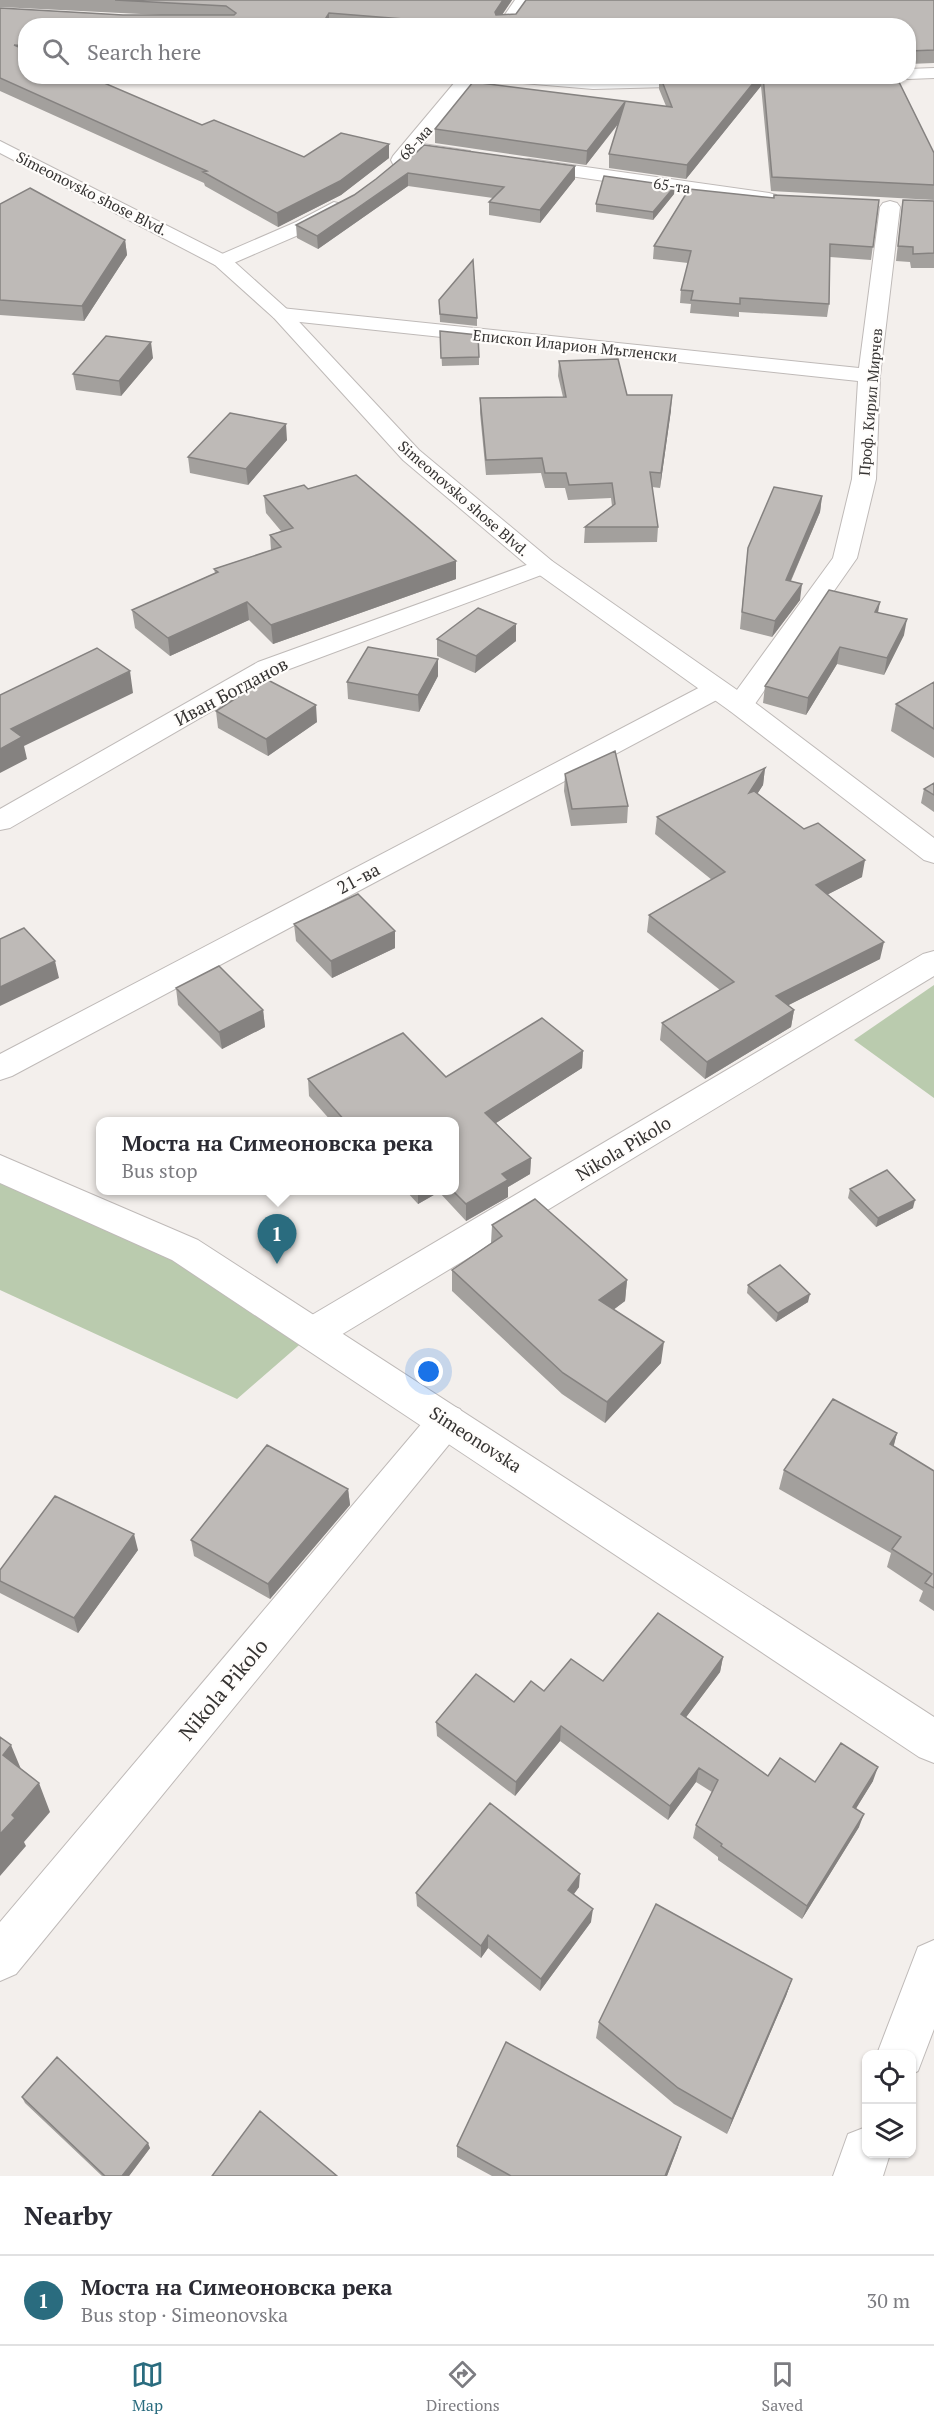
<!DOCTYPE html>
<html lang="en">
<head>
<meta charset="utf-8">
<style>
	:root { --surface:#fff; --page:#f2f2f3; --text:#2b2b33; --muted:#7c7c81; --line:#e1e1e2; --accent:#2a6c7f }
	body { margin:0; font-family:"PT Serif",serif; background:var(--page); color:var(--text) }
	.controls { position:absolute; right:18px; bottom:18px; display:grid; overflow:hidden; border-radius:12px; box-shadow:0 2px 4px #0004 }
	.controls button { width:54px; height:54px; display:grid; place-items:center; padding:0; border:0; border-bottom:2px solid var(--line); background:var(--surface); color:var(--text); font:30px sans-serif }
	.you { position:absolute; left:429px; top:1372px; width:21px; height:21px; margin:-15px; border:4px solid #fff; border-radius:50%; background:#1a73e8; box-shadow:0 0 0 9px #1a73e833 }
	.badge { display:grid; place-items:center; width:39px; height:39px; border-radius:50%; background:var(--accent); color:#fff; font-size:20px; font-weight:700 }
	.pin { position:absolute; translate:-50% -50px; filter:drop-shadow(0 2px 3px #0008) }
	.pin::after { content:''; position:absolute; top:32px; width:21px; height:18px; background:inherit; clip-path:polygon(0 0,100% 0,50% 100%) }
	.popup { position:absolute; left:96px; top:1117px; width:363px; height:78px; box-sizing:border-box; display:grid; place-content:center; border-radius:12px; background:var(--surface); filter:drop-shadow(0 2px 4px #0005); font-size:20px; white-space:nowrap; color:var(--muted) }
	.popup b { font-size:22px; color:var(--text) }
	.popup::after { content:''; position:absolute; left:50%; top:100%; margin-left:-12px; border:12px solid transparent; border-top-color:var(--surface) }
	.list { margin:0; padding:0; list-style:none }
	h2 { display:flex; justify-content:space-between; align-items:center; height:78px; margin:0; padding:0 24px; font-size:26px }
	h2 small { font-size:20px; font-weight:400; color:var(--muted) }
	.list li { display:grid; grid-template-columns:39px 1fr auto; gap:18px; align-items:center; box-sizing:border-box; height:90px; padding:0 24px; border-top:2px solid var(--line) }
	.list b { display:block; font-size:22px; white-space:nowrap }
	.list p { margin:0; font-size:20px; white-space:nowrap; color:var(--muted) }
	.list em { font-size:20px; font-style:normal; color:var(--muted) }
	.icon { flex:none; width:33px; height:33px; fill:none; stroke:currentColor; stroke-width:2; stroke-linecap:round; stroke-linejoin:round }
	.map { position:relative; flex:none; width:934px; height:2176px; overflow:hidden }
	.search { position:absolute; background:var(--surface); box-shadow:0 2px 4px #0004; left:18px; right:18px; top:18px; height:66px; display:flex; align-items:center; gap:15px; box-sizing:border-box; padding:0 21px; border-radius:24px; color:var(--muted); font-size:22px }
	.sheet { height:168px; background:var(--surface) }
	nav { display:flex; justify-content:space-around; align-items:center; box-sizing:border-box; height:84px; border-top:2px solid var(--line); background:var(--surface); font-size:16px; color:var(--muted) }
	nav a { display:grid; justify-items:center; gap:3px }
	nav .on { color:var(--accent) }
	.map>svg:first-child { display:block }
</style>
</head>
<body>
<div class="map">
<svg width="934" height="2176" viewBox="0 0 934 2176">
	<rect width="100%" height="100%" fill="#f3efec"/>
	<path fill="#bacbae" d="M934,985V1098L854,1040Z
		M0,1168L313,1333L237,1399L0,1290Z"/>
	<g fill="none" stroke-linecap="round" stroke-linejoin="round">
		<defs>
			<path id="minor" d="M515,0H531L514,26H497Z
				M934,68V78L908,79L901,76H908V69Z
				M460,76H478L423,144L470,151L472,155L470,159L463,161L415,154L407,164H393L391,160L393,156Z
				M492,76L593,79L708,76L714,81L711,85L705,86L593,89L500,81Z
				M529,159L769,193L776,195L779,199L776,203L769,205L522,169L520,165L522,161Z
				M890,201L897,203L900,207L880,376L876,479L857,558L750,711L740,713L730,711L726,705L833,558L852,479L858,381L281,320L274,318L271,314L274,310L281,308L859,368L880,207L883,203Z
				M334,202L341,204L344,208L341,212L310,230L229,265H215L212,261L215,257L296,222Z
				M543,559L552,561L555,566L552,571L276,674L10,828L0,830V809L258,662Z
				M717,681L726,683L730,689L726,695L12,1076L0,1080V1054L708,683Z
				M934,951V976L326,1344L313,1348L300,1344L295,1333L300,1322L923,954Z
				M447,1404L460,1409L466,1420L460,1431L16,1974L0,1981V1922L434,1409Z
				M934,1940V2029L918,2071L912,2074V2054H877L918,1947Z
				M866,2127V2154H890L883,2176H833L848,2134Z"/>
			<path id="tertiary" d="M0,141L229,257L288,310L419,450L552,561L750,699L934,838V863L924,860L730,711L534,571L403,460L274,318L215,265L0,153Z
				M0,1155L198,1240L934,1717V1763L919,1757L172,1260L0,1183Z"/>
		</defs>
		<use href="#minor" stroke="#bfbab8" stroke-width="2"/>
		<use href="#tertiary" stroke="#bfbab8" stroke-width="2"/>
		<use href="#minor" fill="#fff" fill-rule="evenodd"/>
		<use href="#tertiary" fill="#fff" fill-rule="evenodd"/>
	</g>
	<path fill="#a3a09d" d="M0,0H512L502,15L934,0V63L909,64V26H26V76L202,125L304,157L389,144V158L341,195L278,227L205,186L204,183L0,91V8L123,15H161L0,7Z
		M659,76H896L934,153V200L771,191L761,86L686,179L609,168V154L619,123L586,165L435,143V129L666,106L659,89Z
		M410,151L575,179L540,223L489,215V202L493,198L408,186L318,249L297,238L296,225L354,195L376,179Z
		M674,194L653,220L596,212V204Z
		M774,195L879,200L871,260L830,257L829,304L827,317L739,312V317L690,313L691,304L680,303L681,290L688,263L653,259L654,246L773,198Z
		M903,200L934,201V268H911L910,262L896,261Z
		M0,204L125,240L127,255L84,321L0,315Z
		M439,300L477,318V326L440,322Z
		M440,331L479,357V365L442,366Z
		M153,358L121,396L76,390L73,374Z
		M559,361L627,395L671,410L660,488L652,487L658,527L657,542L584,543L585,527L612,506L611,498L568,500L565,488H545L541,473L486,475L480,413V398L563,397L558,376Z
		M287,440L248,485L190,473L188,457Z
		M308,489L456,561V579L273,644L249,620L170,656L135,628L132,610L215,573L214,569L271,550L270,535L281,531L266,513L264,496Z
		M822,496L820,512L791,581L800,600L772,637L740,629L746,564Z
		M878,612L904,635L884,675L837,664L806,715L763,703L765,686Z
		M437,639L516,641L475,673L437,656Z
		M438,659V676L419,712L348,699L347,682Z
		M934,682V758L891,731L896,704Z
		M216,711L317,722L268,756L218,728Z
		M765,768L763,785L757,794L862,877L828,894L880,959L788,1005L794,1010L791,1027L705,1079L660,1040L662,1023L720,990L647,932L649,915L712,880L655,834L657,817Z
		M565,774L628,806L627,823L571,826L564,791Z
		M934,783V812L921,803L924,789Z
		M294,924L395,931V948L332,978L296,941Z
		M176,988L263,1010L265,1027L222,1049L178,1005Z
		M583,1051L582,1068L496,1123L531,1158L530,1174L508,1187V1197L466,1221L439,1192L418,1204L406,1191H454V1122H332L309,1096L308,1079L446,1077Z
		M850,1189L913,1208L876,1227L848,1198Z
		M492,1225L627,1280L625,1301L613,1310L661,1363L605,1423L562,1394L452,1291V1270L491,1243Z
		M748,1285L808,1302L776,1322L747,1293Z
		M897,1433L893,1447L934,1471V1611L919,1601L923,1591L887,1567L891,1553L779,1489L784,1470Z
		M348,1489L350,1505L270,1599L194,1556L191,1540Z
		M138,1550L78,1633L0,1593V1570Z
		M723,1657L720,1672L686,1717L768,1776L815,1782L873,1781L856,1808L859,1827L802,1919L718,1860V1857L693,1838L696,1825L712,1792L696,1782L668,1820L560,1741L515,1796L437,1736L436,1722L514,1702L544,1691L603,1681Z
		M579,1887L574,1894L591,1922L540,1991L488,1948L481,1958L417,1906L416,1893Z
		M792,1979L786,1996L727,2134L674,2104L596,2038L599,2022Z
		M22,2097L150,2148L129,2176H102L25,2103Z
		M457,2146L678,2147L667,2176H492L457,2157Z"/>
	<path fill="#858280" d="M503,0H512L495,25V12Z
		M329,13V26H321Z
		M759,76H762L761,86L686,179L687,165Z
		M625,102L624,116L586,165L587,151Z
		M389,144V158L341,195L278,227L277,213Z
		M575,166V179L540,223V210Z
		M408,173V186L318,249L317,236Z
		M675,186L674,194L653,220V212Z
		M125,240L127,255L84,321L82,306Z
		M151,342L153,358L121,396L119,381Z
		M672,395L671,410L660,488L661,473Z
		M286,424L287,440L248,485L246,469Z
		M822,496L820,512L784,596L786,580Z
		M456,561V579L273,644L271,625Z
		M802,584L800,600L772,637L775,621Z
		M247,602L249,620L170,656L168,638Z
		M880,602L877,618L875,612Z
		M907,619L904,635L884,675L887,658Z
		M516,624V641L475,673L476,656Z
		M840,647L837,664L806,715L808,698Z
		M438,659V676L419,712L418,695Z
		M130,671L133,693L24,746L27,759L0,773V749L11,729Z
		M316,705L317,722L268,756L266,739Z
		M765,768L763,785L747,810L749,793Z
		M865,860L862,877L813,902L816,885Z
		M395,931V948L332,978L331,961Z
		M884,942L880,959L773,1013L776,996Z
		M55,961L59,978L0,1006V987Z
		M263,1010L265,1027L222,1049L219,1032Z
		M794,1010L791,1027L705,1079L707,1062Z
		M583,1051L582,1068L485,1130V1113Z
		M531,1158L530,1174L508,1187V1197L466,1221V1204L502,1174Z
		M418,1191H438L439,1192L418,1204Z
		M915,1200L913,1208L876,1227L878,1218Z
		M627,1280L625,1301L597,1322L599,1300Z
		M810,1294L808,1302L776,1322L778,1313Z
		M664,1342L661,1363L605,1423L607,1402Z
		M897,1433L892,1453L890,1444Z
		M348,1489L350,1505L270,1599L268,1584Z
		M134,1534L138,1550L78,1633L74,1618Z
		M723,1657L720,1672L678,1728L681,1714Z
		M561,1726L560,1741L515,1796L516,1782Z
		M11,1745L23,1774L3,1755Z
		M878,1767L873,1781L849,1820L853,1807Z
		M699,1768L696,1782L668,1820L670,1806Z
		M39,1783L50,1812L24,1842L26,1846L0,1876V1834L12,1815Z
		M864,1814L859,1827L802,1919L807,1906Z
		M580,1874L579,1887L567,1903L568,1890Z
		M593,1909L591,1922L540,1991L541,1979Z
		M488,1935V1948L481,1958V1946Z
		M792,1979L786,1996L727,2134L732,2119Z
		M681,2137L678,2147L667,2176H665Z
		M148,2143L150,2148L129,2176H122Z"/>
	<path fill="#bebab7" stroke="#858280" stroke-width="1.5" d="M115,0H503L495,12L496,15L516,14L526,0H934V50L909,51V26H400L403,19L329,13L321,26H26V46L14,45L26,50V76H88L202,125L214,120L304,157L341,133L389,144L340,181L277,213L203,172L207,171L0,78V8L123,15H234L236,13L226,6Z
		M660,76H759L687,165L609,154L625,102L587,151L435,129L473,82L672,107Z
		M763,76H896L934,153V185L772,177Z
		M424,145L575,166L540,210L489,202L504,187L408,173L317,236L296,225L354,195L376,179L410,151L417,152Z
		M604,176L675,186L653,212L596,204Z
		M30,188L125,240L82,306L0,300V204Z
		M689,189L774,198V195L879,200L873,247L830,244L829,304L740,298V304L691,300L693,291L681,290L691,251L654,246Z
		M903,200L934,201V253L913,254V247L898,246Z
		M473,260L477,318L440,314L439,300Z
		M440,331L478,335L479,357L441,358Z
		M106,336L151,342L119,381L73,374Z
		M618,359L627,395H672L661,473L650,472L658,527H585L615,504L612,483L569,485L566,473H545L542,458L486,460L480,398L566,397L559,361Z
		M230,413L286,424L246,469L188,457Z
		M356,475L456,561L271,625L247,602L168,638L132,610L218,572L214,569L281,547L270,535L293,528L264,496L304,485L308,489Z
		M774,487L822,496L786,580L802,584L775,621L742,612L748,548Z
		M829,590L880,602L875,612L907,619L887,658L840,647L808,698L765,686Z
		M478,608L516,624L476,656L437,639Z
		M368,647L438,659L418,695L347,682Z
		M97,648L130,671L11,729L22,737L0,749V695Z
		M266,679L316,705L266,739L216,711Z
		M934,682V729L896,704Z
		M615,751L628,806L572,809L565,774Z
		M765,768L749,793L754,791L804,829L818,823L865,860L816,885L884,942L776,996L794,1010L707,1062L662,1023L734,982L649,915L725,872L657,817Z
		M934,783V795L924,789Z
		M358,894L395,931L331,961L294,924Z
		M24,928L55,961L0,987V939Z
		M219,966L263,1010L219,1032L176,988Z
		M542,1018L583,1051L485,1113L531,1158L502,1174L508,1180L466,1204L453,1191H454V1122H346L308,1079L403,1033L446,1077Z
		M887,1170L915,1200L878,1218L850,1189Z
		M535,1199L627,1280L599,1300L664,1342L607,1402L563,1373L452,1270L502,1236L492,1225Z
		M780,1265L810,1294L778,1313L748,1285Z
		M833,1399L897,1433L890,1444L934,1471V1588L925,1583L932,1574L892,1549L901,1537L784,1470Z
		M267,1445L348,1489L268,1584L191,1540Z
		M55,1496L134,1534L74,1618L0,1581V1570Z
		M658,1613L723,1657L681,1714L768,1776L780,1758L815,1782L841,1743L878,1767L853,1807L864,1814L807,1906L721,1846L722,1844L696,1825L718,1780L699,1768L670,1806L561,1726L516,1782L436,1722L476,1674L514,1702L531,1681L544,1691L571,1659L603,1681Z
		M0,1737L11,1745L3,1755L39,1783L12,1815L15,1818L0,1834Z
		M490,1803L580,1874L568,1890L593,1909L541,1979L488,1935L481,1946L416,1893Z
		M656,1904L792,1979L732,2119L678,2088L599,2022Z
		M506,2042L681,2137L665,2176H511L457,2146Z
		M57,2057L148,2143L122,2176H105L22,2097Z
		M260,2111L337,2176H212Z"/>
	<g text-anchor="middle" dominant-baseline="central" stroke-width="4.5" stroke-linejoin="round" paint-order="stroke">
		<g font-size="15" fill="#353332" stroke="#fffdfb">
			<text transform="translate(415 142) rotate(-48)">68-ма</text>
			<text transform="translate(672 185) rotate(8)">65-та</text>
			<text transform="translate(92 193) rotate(27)">Simeonovsko shose Blvd.</text>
			<text transform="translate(575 345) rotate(6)">Епископ Иларион Мъгленски</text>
			<text transform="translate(870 402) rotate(-85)">Проф. Кирил Мирчев</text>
			<text transform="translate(464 498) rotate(41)">Simeonovsko shose Blvd.</text>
		</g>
		<g font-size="18" fill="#353332" stroke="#fffdfb">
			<text transform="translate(231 691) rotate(-28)">Иван Богданов</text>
			<text transform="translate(358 878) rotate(-28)">21-ва</text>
			<text transform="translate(623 1148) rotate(-31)">Nikola Pikolo</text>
			<text transform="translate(476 1439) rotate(33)">Simeonovska</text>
		</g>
		<g font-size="21" fill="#353332" stroke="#fffdfb">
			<text transform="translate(223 1689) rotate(-50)">Nikola Pikolo</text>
		</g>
	</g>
</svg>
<div class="controls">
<button><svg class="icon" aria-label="locate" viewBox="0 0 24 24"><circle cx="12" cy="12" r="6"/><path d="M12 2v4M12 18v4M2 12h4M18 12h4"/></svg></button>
<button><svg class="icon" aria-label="layers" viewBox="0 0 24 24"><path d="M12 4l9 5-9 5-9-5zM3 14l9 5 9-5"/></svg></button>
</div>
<div class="you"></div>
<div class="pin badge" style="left:277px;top:1264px">1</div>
<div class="popup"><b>Моста на Симеоновска река</b>Bus stop</div>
<div class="search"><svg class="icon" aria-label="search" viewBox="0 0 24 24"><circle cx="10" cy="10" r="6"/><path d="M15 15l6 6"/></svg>Search here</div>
</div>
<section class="sheet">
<h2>Nearby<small></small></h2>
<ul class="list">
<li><span class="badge">1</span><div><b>Моста на Симеоновска река</b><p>Bus stop · Simeonovska</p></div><em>30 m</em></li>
</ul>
</section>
<nav>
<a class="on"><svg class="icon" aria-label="map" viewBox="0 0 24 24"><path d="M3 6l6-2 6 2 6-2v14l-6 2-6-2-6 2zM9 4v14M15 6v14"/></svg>Map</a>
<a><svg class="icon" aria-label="directions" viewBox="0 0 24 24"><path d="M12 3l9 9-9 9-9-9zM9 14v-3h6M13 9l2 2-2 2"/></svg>Directions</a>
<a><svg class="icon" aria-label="saved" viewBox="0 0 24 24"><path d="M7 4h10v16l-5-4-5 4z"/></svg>Saved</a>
</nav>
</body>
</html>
